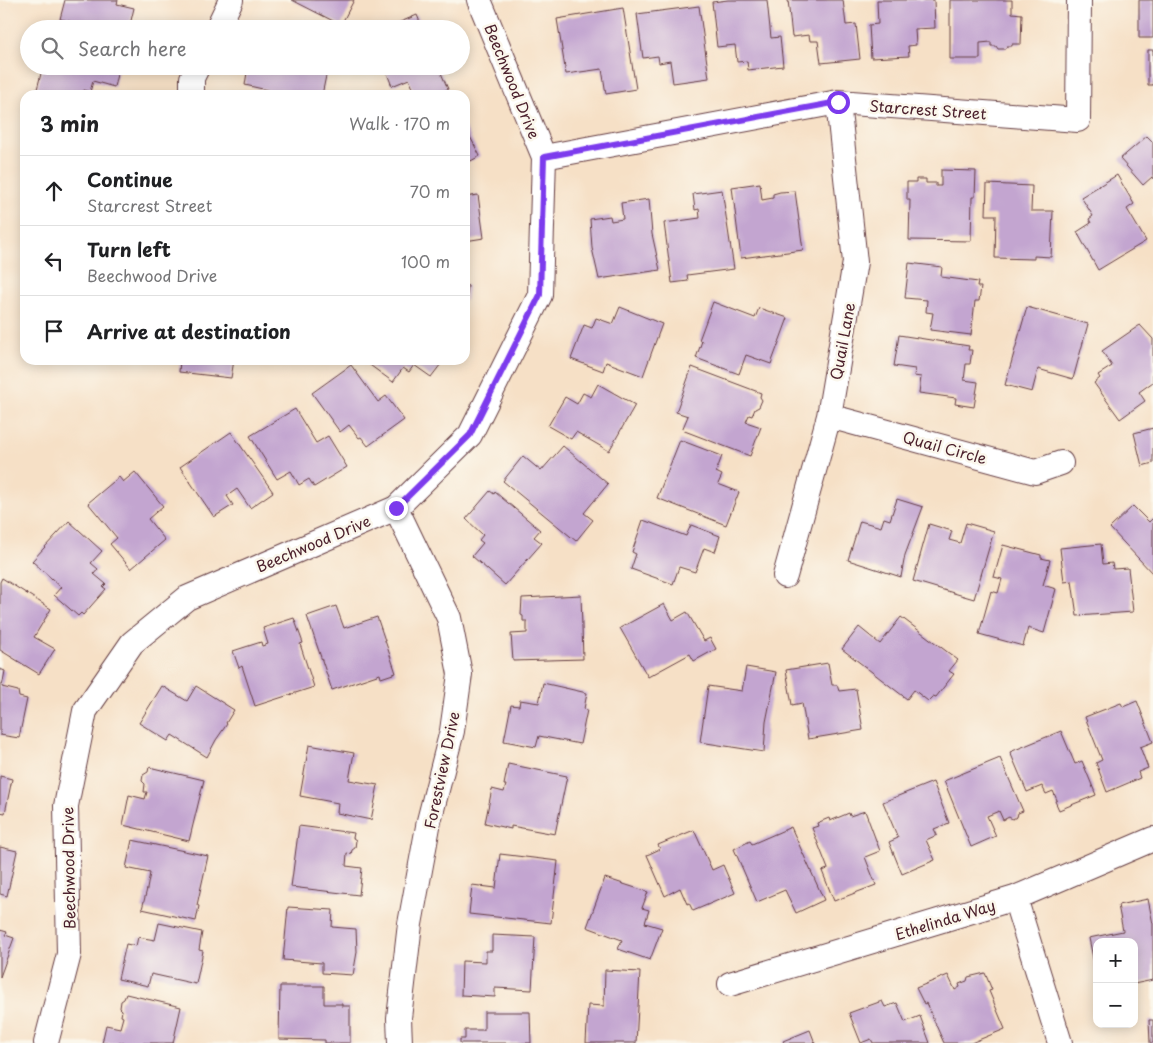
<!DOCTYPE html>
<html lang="en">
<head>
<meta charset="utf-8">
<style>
	:root { --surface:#fff; --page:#f2f2f2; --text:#202124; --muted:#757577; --line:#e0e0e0 }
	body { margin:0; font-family:"Playpen Sans",sans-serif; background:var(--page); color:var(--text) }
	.controls { position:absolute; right:15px; bottom:15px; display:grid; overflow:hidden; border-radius:10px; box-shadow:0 2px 12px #0003 }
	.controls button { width:45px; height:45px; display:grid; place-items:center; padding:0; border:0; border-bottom:1px solid var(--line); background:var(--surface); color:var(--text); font:25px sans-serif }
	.stop { position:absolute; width:15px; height:15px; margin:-11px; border:4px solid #7c3aed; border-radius:50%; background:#fff }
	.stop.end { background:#7c3aed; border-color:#fff; box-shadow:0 1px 5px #0008 }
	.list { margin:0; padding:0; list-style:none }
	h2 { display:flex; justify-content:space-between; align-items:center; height:65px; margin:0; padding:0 20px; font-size:21px }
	h2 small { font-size:16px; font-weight:400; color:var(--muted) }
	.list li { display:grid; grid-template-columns:32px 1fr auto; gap:15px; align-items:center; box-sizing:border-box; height:70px; padding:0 20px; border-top:1px solid var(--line) }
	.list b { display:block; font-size:19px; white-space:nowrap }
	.list p { margin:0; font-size:16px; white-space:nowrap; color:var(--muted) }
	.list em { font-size:16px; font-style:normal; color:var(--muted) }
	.icon { flex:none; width:28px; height:28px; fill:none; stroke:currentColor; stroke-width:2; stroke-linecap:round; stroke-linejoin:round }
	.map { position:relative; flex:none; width:1153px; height:1043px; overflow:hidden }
	.search { position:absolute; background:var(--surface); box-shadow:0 2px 12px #0003; left:20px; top:20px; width:450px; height:55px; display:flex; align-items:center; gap:12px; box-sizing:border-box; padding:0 18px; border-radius:28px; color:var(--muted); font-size:19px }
	.panel { position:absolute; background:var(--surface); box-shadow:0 2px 12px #0003; left:20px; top:90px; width:450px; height:275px; border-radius:15px }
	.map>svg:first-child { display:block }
</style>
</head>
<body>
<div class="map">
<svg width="1153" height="1043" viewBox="0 0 1153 1043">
	<rect width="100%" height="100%" fill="#fbf7ec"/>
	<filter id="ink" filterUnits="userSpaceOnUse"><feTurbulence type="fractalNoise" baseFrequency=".02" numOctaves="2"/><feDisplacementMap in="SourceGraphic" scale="10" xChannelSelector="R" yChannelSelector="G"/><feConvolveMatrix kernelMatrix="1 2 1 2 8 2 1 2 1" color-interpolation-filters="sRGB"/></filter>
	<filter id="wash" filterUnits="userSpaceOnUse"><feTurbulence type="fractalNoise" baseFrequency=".0096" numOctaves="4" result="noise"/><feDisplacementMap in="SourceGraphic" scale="20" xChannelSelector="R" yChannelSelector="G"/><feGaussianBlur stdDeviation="1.12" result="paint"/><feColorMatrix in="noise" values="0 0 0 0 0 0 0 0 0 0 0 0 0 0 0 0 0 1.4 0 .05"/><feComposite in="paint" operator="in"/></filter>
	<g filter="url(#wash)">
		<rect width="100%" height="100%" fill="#f6e0c6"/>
		<g id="blocks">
			<path fill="#c3a5d0" d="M65,0H118L117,4L134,8L129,29H101L60,19Z
				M292,0H354L341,25Z
				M728,0H767L771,38L780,37L783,66L748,70L747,61L737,62L735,45L717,47L712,2Z
				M788,0H843L846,25L856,24L860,59L821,63L818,41H810L809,35L792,37Z
				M877,0H934L935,28L915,29L916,45L908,46L909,56L871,58L869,25L878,24Z
				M950,0H1012V13L1022,14L1021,44H1012V46H1007L1005,49H998L996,46H991V42L980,43V59H950Z
				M1139,0H1153V38H1139Z
				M699,6L709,78L673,83L670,61L659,63L658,56L643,58L637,14Z
				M623,8L636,89L606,94L602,69L566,74L557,19Z
				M417,15L423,29H384Z
				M1148,50H1153V85H1148Z
				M43,66H119L114,87L93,81L90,92L84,90L82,95H44L36,93Z
				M248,66H328L322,95H289L245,85Z
				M384,66H438L448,89L434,95H416L409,79L392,86Z
				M465,127L480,156L465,164Z
				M1147,136L1153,142V179L1152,177L1143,185L1120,159Z
				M941,170L976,171L975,197H972L971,241L909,240L910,200H907V182H916V179H926V183H936V186H941Z
				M1117,175L1134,204L1127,209L1146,241L1098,270L1077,232L1091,223L1089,219L1093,216L1081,197Z
				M760,183L762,200L773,198V194L780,192L795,191L803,250L741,258L732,187Z
				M987,184L1032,186L1031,211H1053L1051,257L1034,256V259L995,258L996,215H986Z
				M722,190L734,269L687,275L688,281L672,283L664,223L700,218L699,209L695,210L693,194Z
				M478,195L484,238L465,241V197Z
				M649,199L652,234L660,270L599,279L592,248L590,219L610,216L611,221L623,219L621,203Z
				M909,263L942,267L941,277L978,282L977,287H981L979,301H975L971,335L930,330L933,313L926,312L927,300L905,298Z
				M465,285L468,286L466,301H465Z
				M713,302L755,318L759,308L788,318L771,364L746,355L739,374L696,358L702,341L699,340Z
				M620,307L662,324L643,376L606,362L603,371L571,359L584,325L592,328L596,318L613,324Z
				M1027,307L1088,324L1073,379L1038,369L1032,392L1005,385Z
				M1140,325L1153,339V382L1139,392L1145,401L1120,419L1094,383L1100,378L1098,375L1112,366L1102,351Z
				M899,335L969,346L968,350H972L970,364H966L964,380L978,382L974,407L955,404L956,398L919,393L921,377L914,376L915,369L894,366Z
				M180,360H234L231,378L179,372Z
				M363,360H444L431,377L414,365L409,372L403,368L393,382Z
				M351,365L378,402L386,396L404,420L368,446L361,437L359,438L349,425L340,432L312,393Z
				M692,367L761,393L760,397L762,400L759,407L755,409L752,416L749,415L746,422L761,427L750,456L682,430L688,416L676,412Z
				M598,384L635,405L609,451L576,432L571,439L548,426L565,397L577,404L583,393L591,397Z
				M295,409L316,443L328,436L347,467L314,487L309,479L299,485L291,471L277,479L250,436Z
				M1153,428V463L1142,466L1134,433Z
				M231,432L273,492L250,508L237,489L227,496L233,505L214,517L180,467Z
				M680,440L722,456L716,472L722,475L718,484L739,492L726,525L657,498Z
				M563,446L608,484L584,513L593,520L576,541L503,481L523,456L541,471Z
				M135,472L163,506L148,519L165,540L131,569L110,544L117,538L88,503L119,477L123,482Z
				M490,491L494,494L495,492L540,530L534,537L542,543L505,585L472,556L483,543L479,540L483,535L466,519Z
				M897,499L923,507L905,555L901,577L848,560L860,521L881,527L884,518L890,520Z
				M1133,506L1149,522L1153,518V574L1110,528Z
				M643,520L686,536L691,525L720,536L715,552L704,548L695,572L679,567L673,584L631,569L636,554L632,552Z
				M69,521L102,551L91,563L98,569L94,574L106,584L103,587L106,589L83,615L81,613L78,616L54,595L61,587L32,561Z
				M966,523L994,531L974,599L913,581L929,524L952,531L949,540L960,543Z
				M1101,544L1103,564L1112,563L1113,569L1128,568L1133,612L1077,616L1072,581L1064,582L1060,548Z
				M1003,545L1041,555V558L1050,560L1043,585L1056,589L1044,633L1028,628L1023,646L979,634L991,591L998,593L1002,579L994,577Z
				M2,578L51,609L34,637L55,649L39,674L0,650V582Z
				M581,595L583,659L513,661L511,634L527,633V621H523V616L521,615L522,598Z
				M664,604L673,620L687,612L704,641L710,638L716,649L694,661L690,654L648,677L620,628Z
				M336,606L344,628L377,617L396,673L381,678L380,674L332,690L307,616Z
				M901,617L958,660L949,671L954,674L936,697L933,696L928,701L914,690L907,699L842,649L859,627L880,644Z
				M294,618L303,643L300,644L314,687L255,706L242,666L239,668L233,651L261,642L262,646L268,644L263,628Z
				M828,663L832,685H837L839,691L856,689L863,730L808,739L802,703L792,705L786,670Z
				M746,667L776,672L766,722L764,752L700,742L708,686L742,691Z
				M0,669L5,671L2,687L18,691L19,697L27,699L19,738L0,735Z
				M543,683L587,693L584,709L587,710L580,744L539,736L536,747L504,741L511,705L519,706L520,700L539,703Z
				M162,686L187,701L196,686L234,710L226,723L227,724L216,740L207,757L172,735L168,741L139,723Z
				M1137,701L1153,742L1140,747L1148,768L1138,772L1140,778L1107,792L1096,763L1102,760L1085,717L1121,703L1123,707Z
				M1061,731L1075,764L1082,761L1096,795L1059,810L1055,801L1057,800L1053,791L1046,794L1042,786L1027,792L1010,752Z
				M309,745L354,753L349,780L378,785L371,820L337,813L338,803L300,796Z
				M1000,758L1023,811L1018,813L1017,817L1012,819L1009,817L1003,820L999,811L987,816L996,836L971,847L944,781Z
				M508,764L567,776L555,834L511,826V829L485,823L492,789L504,792L506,785H504Z
				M149,767L204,780L189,841L123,825L129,795L145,799L147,792H144L145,784L142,781L143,775L148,772Z
				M0,776L12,779L5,813L0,812Z
				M933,782L949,823L934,829L937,835L926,840L935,860L902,874L889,842L898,838L883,802Z
				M865,811L880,851L865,857L876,885L834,901L822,871L828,869L812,828L818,826L817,823L829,818L830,821L849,813L850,816Z
				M299,826L354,833L353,838L356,840L355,848L352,850L351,854L347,853L346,866L362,868L359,895L291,887Z
				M791,827L824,900L796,913L785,890L757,902L734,849L750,841L752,844Z
				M694,830L712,870L723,865L735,893L693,911L689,903L687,904L680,888L665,896L647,855L660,849L658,845Z
				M132,840L208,856L197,905L199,906L196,921L142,909L147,889L150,873L126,868Z
				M0,847L17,851L7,896L0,894Z
				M500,854L558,861L551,923L469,914L472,885L496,888Z
				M605,878L648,892L642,908L649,910L645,923L662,928L650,960L618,949L622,940L587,927Z
				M1148,899L1153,924V980L1134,984V942H1097L1096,973L1089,938L1123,931L1118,905Z
				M288,907L333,910L332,927L356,929L357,952L353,975L322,973V963L283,960Z
				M159,923L202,932L199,950L203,951L196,984L151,974L148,986L118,979L126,944L136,946L138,937L155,940Z
				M0,930L7,932L5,935L14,938L0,977Z
				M492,935L535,937L532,990L495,988V997L461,995L462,961L486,962V951H492Z
				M605,970L640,972L636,1043H586L588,1005L604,1006Z
				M985,973L992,990L989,991L1005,1029L971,1043H944L926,1003L924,1004L916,988L948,975L955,990L960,987L959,984L967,981L968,977Z
				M280,986H324V1004H342V1006H350V1043H325V1040L279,1039Z
				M126,994L181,1007L173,1043H102L106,1025L120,1028L123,1017L121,1016L122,1010L120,1008L121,1001L124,999Z
				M882,1001L885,1007L897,1003L905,1022L920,1016L930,1043H873L871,1039L861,1043L849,1013Z
				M484,1012H530L531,1043H460V1039H465V1030H484Z
				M1149,1020H1153V1043H1150Z
				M810,1030L815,1043H784L783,1041Z"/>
		</g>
	</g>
	<g filter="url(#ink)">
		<use href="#blocks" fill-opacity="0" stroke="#643c42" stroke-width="1"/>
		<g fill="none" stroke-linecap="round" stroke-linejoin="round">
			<defs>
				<path id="minor" d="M217,29L231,0
					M192,95V78L198,66
					M544,157L838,102L1078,120L1079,0
					M829,416L1035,472L1061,463
					M396,508L449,618L460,674L452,731L429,821L410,924L399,1018L400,1043
					M785,576L829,416L855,262L838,102
					M1015,898L1060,1043
					M730,984L1015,898L1153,839
					M46,1043L69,954L66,806L85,711L132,643L187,598L396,508L470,435L540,295L544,157L479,0"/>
			</defs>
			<use href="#minor" stroke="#643c42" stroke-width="26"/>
			<use href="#minor" stroke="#fff" stroke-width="24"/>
		</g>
	</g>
	<g fill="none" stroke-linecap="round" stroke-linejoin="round" filter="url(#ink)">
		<path stroke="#7c3aed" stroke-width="6" d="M396,508L470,435L540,295L544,157L838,102"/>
	</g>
	<g text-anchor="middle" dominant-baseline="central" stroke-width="5" stroke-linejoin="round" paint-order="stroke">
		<g font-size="15" fill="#4a1f2b" stroke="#fbf7ec">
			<text transform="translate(513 81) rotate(68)">Beechwood Drive</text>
			<text transform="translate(928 109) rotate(4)">Starcrest Street</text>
			<text transform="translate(842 341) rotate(-80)">Quail Lane</text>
			<text transform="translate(945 447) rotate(15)">Quail Circle</text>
			<text transform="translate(313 543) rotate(-23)">Beechwood Drive</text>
			<text transform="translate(441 770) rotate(-78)">Forestview Drive</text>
			<text transform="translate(68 868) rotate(-91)">Beechwood Drive</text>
			<text transform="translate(945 919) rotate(-17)">Ethelinda Way</text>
		</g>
	</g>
</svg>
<div class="controls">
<button>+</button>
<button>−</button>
</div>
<div class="stop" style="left:838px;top:102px"></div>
<div class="stop end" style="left:396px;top:508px"></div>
<div class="search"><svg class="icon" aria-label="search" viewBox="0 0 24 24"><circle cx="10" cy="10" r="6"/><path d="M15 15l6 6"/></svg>Search here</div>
<section class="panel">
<h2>3 min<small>Walk · 170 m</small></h2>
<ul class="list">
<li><svg class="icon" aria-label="ahead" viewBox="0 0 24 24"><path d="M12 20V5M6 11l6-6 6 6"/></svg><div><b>Continue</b><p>Starcrest Street</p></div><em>70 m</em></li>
<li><svg class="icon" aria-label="left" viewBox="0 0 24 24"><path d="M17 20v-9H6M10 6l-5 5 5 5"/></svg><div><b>Turn left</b><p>Beechwood Drive</p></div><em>100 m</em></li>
<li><svg class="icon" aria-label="arrive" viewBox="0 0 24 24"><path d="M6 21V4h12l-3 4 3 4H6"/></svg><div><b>Arrive at destination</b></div></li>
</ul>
</section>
</div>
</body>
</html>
